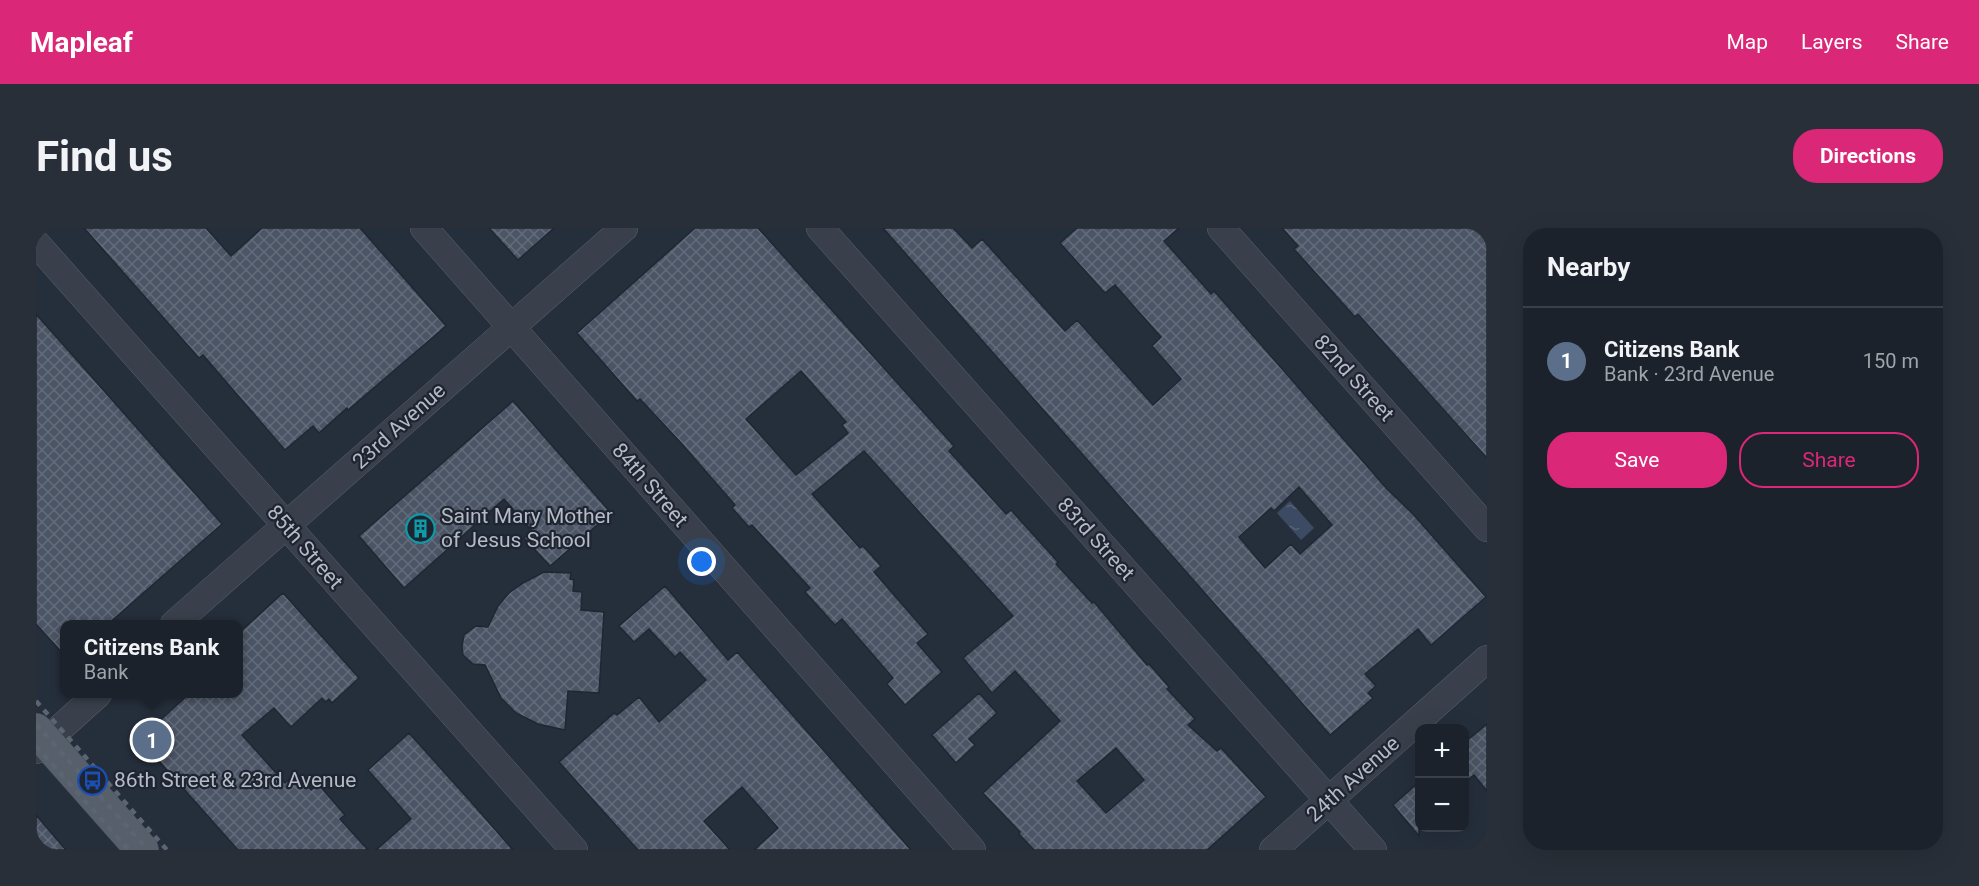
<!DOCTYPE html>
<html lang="en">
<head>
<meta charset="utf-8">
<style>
	:root { --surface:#1c222c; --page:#292f38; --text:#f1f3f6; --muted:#a0a4a9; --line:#3a3f48; --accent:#db2777 }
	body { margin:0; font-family:Roboto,sans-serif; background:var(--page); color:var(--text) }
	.controls { position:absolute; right:18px; bottom:18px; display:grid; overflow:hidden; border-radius:12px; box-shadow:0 6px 24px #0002 }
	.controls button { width:54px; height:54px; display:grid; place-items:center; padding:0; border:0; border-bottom:2px solid var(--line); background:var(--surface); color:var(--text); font:30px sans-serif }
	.you { position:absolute; left:666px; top:334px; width:21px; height:21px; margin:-15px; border:4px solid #fff; border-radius:50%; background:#1a73e8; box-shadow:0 0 0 9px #1a73e833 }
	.badge { display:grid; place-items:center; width:39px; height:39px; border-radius:50%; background:var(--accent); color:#fff; font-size:20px; font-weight:700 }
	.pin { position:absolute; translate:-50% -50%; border:3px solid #fff; box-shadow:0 2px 6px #0006 }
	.popup { position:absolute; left:24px; top:392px; width:183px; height:78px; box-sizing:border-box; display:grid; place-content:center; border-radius:12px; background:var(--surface); filter:drop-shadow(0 2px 4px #0005); font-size:20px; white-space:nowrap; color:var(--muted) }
	.popup b { font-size:22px; color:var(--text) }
	.popup::after { content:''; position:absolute; left:50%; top:100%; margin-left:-12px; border:12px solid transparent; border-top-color:var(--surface) }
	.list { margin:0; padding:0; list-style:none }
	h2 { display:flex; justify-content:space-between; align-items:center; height:78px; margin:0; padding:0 24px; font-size:26px }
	h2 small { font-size:20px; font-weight:400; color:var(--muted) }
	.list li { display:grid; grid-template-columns:39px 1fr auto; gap:18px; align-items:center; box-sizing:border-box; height:108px; padding:0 24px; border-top:2px solid var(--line) }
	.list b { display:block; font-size:22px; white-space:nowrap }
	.list p { margin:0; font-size:20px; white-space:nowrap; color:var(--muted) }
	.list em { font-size:20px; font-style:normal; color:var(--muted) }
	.actions { display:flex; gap:12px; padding:18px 24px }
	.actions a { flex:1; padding:14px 0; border:2px solid var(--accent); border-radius:24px; text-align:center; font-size:21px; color:var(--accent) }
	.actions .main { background:var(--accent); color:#fff }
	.map { position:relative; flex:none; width:1451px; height:622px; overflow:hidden; border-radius:24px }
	header { display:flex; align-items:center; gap:36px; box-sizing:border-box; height:84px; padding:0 30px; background:var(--accent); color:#fff }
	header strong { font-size:28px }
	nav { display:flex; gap:33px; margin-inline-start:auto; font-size:21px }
	.intro { display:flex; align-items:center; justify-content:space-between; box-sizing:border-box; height:144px; padding:0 36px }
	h1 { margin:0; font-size:42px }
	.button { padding:15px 27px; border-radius:24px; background:var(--accent); color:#fff; font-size:21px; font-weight:700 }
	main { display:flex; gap:36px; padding:0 36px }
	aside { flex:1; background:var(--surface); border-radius:24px; box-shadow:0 6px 24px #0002 }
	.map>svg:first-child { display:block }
</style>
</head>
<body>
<header>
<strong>Mapleaf</strong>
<nav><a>Map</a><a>Layers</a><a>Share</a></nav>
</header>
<div class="intro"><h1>Find us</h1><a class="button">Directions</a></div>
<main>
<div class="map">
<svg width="1451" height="622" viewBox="0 0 1451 622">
	<defs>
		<pattern id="water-ripples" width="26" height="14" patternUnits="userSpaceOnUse" patternTransform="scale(1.5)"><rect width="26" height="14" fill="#3c4b63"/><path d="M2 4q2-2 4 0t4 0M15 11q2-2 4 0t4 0" fill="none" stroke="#566378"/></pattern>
		<pattern id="building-cross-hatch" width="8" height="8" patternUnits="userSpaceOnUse" patternTransform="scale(1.5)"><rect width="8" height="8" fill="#4c5565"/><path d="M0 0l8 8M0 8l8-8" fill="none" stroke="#636c7a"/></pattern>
	</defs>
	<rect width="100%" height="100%" fill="#252e3b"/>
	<path fill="url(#water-ripples)" d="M1254,273L1278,300L1265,312L1241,285Z"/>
	<path fill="url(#building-cross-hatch)" stroke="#202732" stroke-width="1.5" fill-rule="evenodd" d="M48,0H170L195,28L226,0H324L410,98L312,182L311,180L283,205L277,198L249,222L167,127L163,130Z
		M453,0H518L482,32Z
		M659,0H722L918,218L913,223L970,286L975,282L1022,334L1020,336L1056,375L1058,374L1111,437L1113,436L1133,459L1131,461L1159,491L1152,497L1181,523L1185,520L1230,569L1171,622H998L983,606L984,604L947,565L1024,493L979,443L956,465L927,430L977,388L828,223L776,266L824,320L827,318L845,338L838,344L892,406L881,415L906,444L869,477L851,456L857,450L806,391L799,397L769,364L774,360L716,297L713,299L696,280L699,277L646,216L604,171L601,173L541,105ZM765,143L810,194L806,197L812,205L760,247L710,191ZM1080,520L1108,552L1070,585L1041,553Z
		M847,0H917L936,20L946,11L1029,103L1041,92L1117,177L1145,151L1116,118L1125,109L1079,57L1069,65L1024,15L1041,0H1143L1128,13L1175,66L1178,63L1351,261L1377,286L1450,369L1395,417L1382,401L1329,446L1340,458L1332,465L1337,470L1294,507ZM1263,259L1296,297L1264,326L1255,316L1229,340L1203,309L1235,280L1238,283Z
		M1246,0H1451V230L1322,86L1319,89L1258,21L1262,18Z
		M0,86L186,296L72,396H29V428L0,396Z
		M477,173L575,285L514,338L488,310L496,303L468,271L368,360L323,308Z
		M508,344L535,345L534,351L538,352L537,363L546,364L545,382L568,384L563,465L532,463L529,502L502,496L480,485L465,470L449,437L437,436L427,427L426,419L428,407L440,398L452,399L462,378L473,365L487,355Z
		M629,358L692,432L701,424L875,622H718L742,600L706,559L668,593L694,622H602L523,534L578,485L581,487L603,469L623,494L670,452L644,424L639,429L613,401L598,414L583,398Z
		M247,365L323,450L296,475L293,471L289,474L286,470L255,499L238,480L206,507L249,555L260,545L275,562L282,556L309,587L304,591L332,622H202L107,515L108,507L154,465H203V405Z
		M943,465L961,485L933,511L939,517L920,535L896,507Z
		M1451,496V563L1438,547L1428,555V515Z
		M373,505L435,574L477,622H340L375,591L332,542Z
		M1383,554V608L1357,577Z
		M0,587L30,622H0Z"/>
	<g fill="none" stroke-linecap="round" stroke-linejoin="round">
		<defs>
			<path id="minor" d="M388,0L936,622
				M784,0L1337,622
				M1185,0L1451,300
				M0,15L538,622
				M138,396L588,0
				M0,522L62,466
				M1237,622L1451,431"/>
			<path id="major" d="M0,502L106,622"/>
		</defs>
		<use href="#minor" stroke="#575e69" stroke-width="28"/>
		<use href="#major" stroke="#424954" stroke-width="34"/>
		<use href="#minor" stroke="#39404b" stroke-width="27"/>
		<use href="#major" stroke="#575f6b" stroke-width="33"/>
		<path stroke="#5b6472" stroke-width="4.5" stroke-dasharray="6 6" stroke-linecap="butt" d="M0,473L131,622
			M0,496L112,622
			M0,518L93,622"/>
	</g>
	<defs>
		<symbol id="building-ring" viewBox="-11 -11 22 22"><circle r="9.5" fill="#1e2530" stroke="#0f9aa8" stroke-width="1.5"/><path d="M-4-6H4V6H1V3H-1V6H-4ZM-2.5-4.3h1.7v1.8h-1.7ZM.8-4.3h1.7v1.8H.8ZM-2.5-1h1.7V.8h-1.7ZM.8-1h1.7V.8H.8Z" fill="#0f9aa8"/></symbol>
		<symbol id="bus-ring" viewBox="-11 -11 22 22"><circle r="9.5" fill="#1e2530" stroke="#1a4fb4" stroke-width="1.5"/><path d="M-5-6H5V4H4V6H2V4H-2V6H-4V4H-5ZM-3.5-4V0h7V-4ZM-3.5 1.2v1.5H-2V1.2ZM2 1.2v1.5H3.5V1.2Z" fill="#1a4fb4"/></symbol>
	</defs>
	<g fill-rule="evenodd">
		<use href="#building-ring" x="368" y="284" width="33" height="33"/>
		<use href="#bus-ring" x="40" y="536" width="33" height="33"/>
	</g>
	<g text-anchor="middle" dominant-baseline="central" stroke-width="4.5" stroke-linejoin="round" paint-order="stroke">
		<g font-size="21" fill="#b4bbc7" stroke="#1e2530">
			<text transform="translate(1318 150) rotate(48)">82nd Street</text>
			<text transform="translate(363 198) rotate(-42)">23rd Avenue</text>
			<text transform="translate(614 257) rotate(49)">84th Street</text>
			<text transform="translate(1060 311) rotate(48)">83rd Street</text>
			<text transform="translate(269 319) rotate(49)">85th Street</text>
			<text transform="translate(1317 551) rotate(-42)">24th Avenue</text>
		</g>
		<g font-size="21" fill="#b4bbc7" stroke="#1e2530" text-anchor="start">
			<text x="405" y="288">Saint Mary Mother<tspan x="405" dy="24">of Jesus School</tspan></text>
			<text x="78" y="552">86th Street &amp; 23rd Avenue</text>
		</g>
	</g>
</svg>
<div class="controls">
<button>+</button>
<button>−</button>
</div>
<div class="you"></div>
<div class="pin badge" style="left:116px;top:512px;background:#5c6f8a">1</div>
<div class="popup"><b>Citizens Bank</b>Bank</div>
</div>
<aside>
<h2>Nearby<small></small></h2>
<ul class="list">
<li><span class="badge" style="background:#5c6f8a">1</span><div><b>Citizens Bank</b><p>Bank · 23rd Avenue</p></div><em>150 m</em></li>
</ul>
<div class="actions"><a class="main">Save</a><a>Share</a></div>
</aside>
</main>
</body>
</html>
